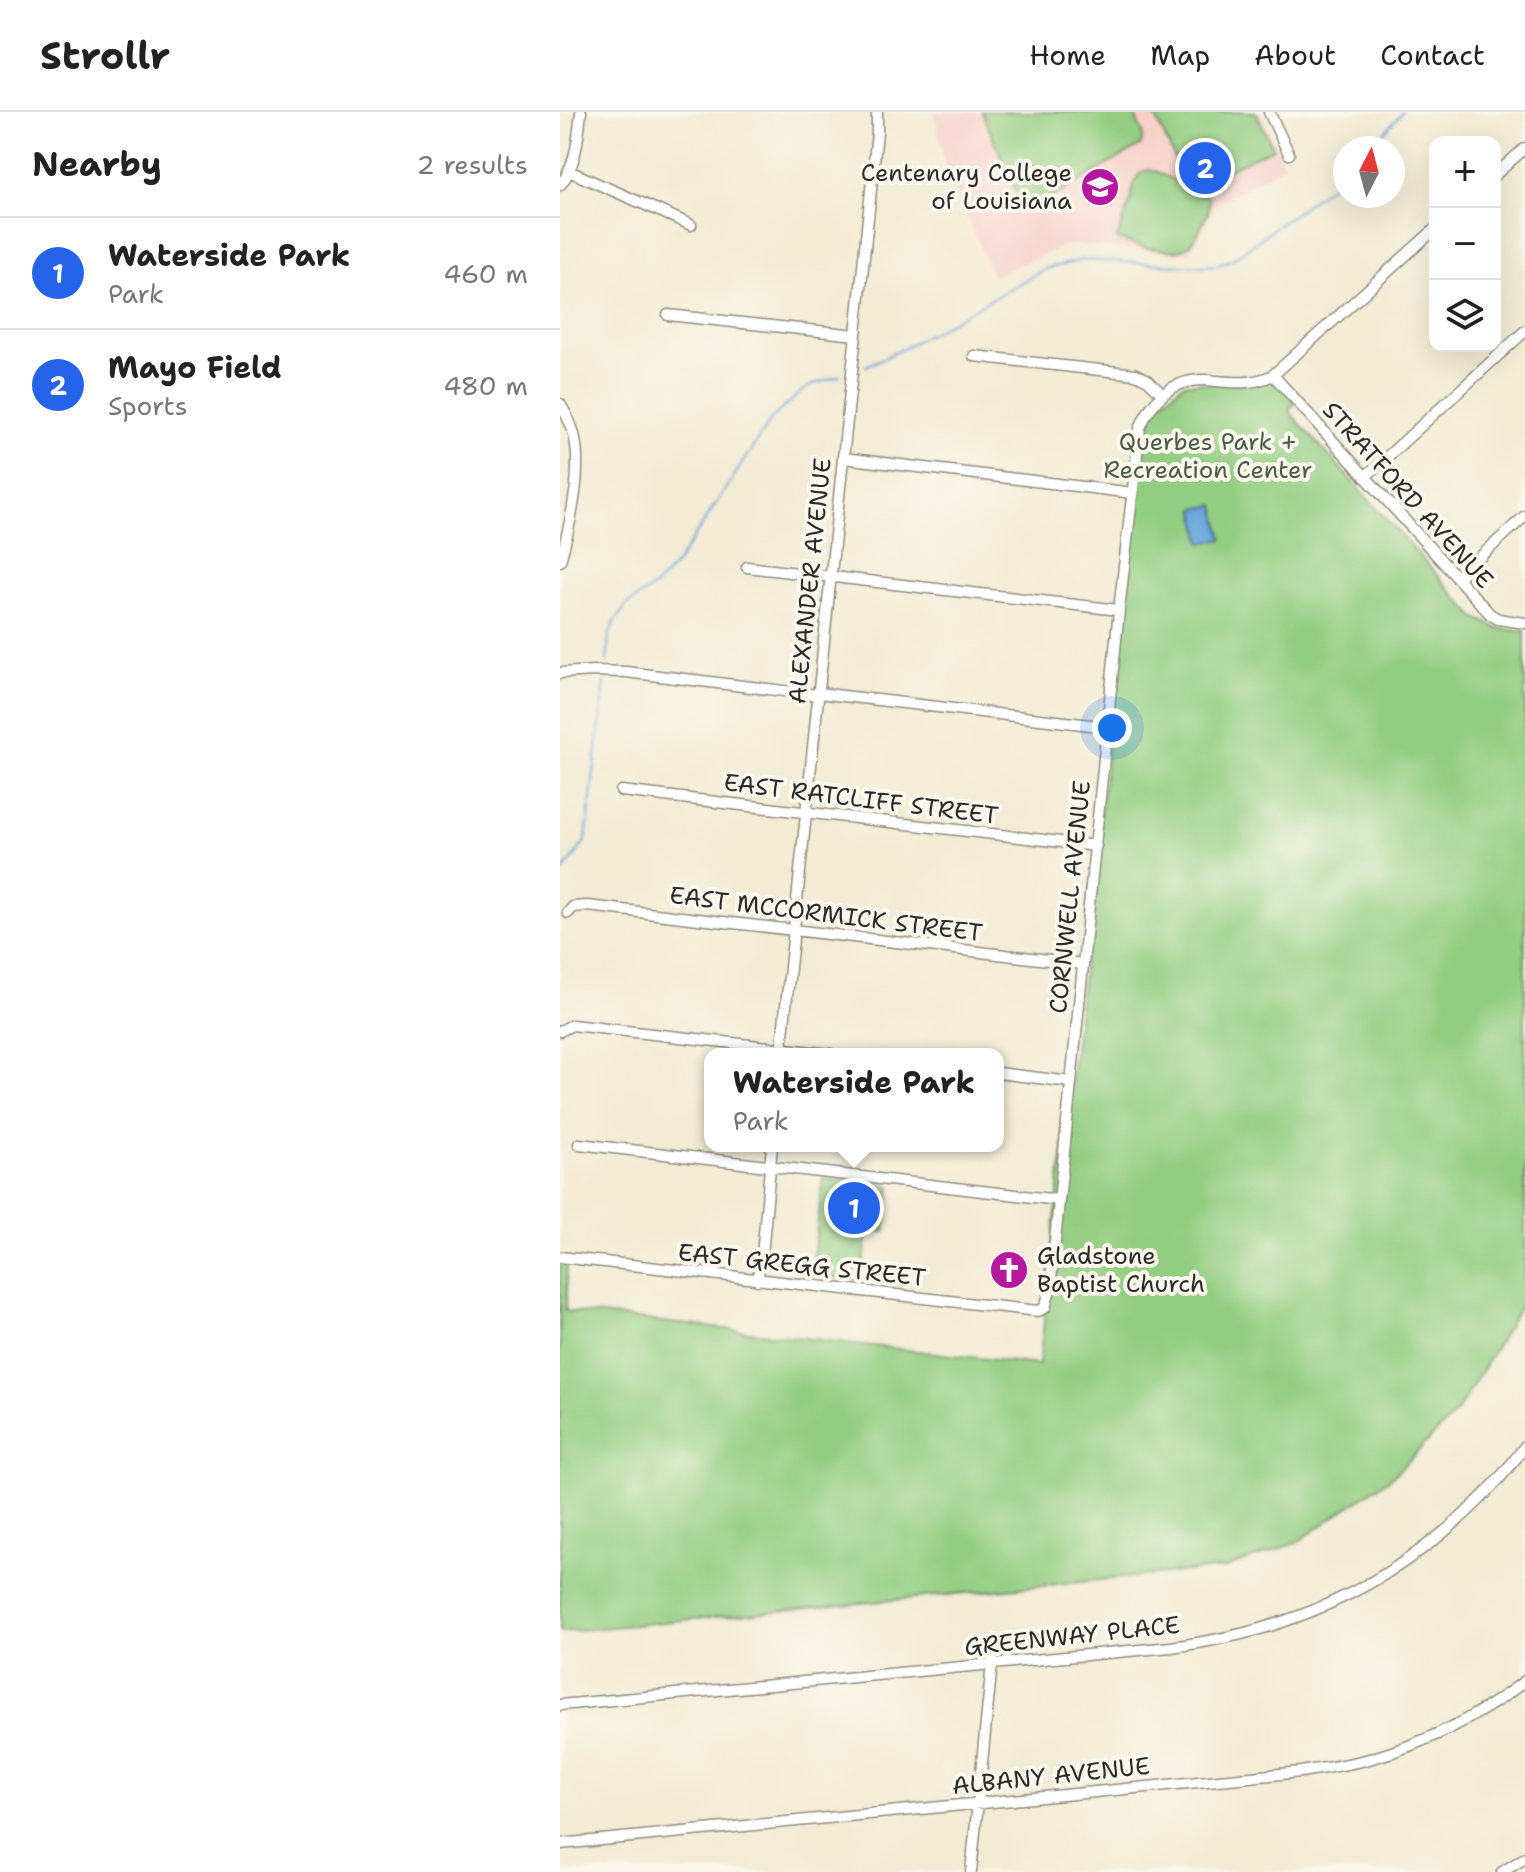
<!DOCTYPE html>
<html lang="en">
<head>
<meta charset="utf-8">
<style>
	:root { --surface:#fff; --page:#f6f6f6; --text:#222; --muted:#767676; --line:#e0e0e0; --accent:#2563eb }
	body { margin:0; font-family:"Shantell Sans",sans-serif; background:var(--page); color:var(--text) }
	.controls { position:absolute; right:24px; top:24px; display:grid; overflow:hidden; border-radius:16px; box-shadow:0 8px 32px #0002 }
	.controls button { width:72px; height:72px; display:grid; place-items:center; padding:0; border:0; border-bottom:2px solid var(--line); background:var(--surface); color:var(--text); font:40px sans-serif }
	.compass { position:absolute; left:773px; top:24px; width:72px; height:72px; border-radius:50%; background:var(--surface); box-shadow:0 8px 32px #0002; rotate:6deg }
	.you { position:absolute; left:552px; top:616px; width:28px; height:28px; margin:-20px; border:6px solid #fff; border-radius:50%; background:#1a73e8; box-shadow:0 0 0 12px #1a73e833 }
	.badge { display:grid; place-items:center; width:52px; height:52px; border-radius:50%; background:var(--accent); color:#fff; font-size:26px; font-weight:700 }
	.pin { position:absolute; translate:-50% -50%; border:4px solid #fff; box-shadow:0 2px 8px #0006 }
	.popup { position:absolute; left:144px; top:936px; width:300px; height:104px; box-sizing:border-box; display:grid; place-content:center; border-radius:16px; background:var(--surface); filter:drop-shadow(0 2px 6px #0005); font-size:26px; white-space:nowrap; color:var(--muted) }
	.popup b { font-size:30px; color:var(--text) }
	.popup::after { content:''; position:absolute; left:50%; top:100%; margin-left:-16px; border:16px solid transparent; border-top-color:var(--surface) }
	.list { margin:0; padding:0; list-style:none }
	h2 { display:flex; justify-content:space-between; align-items:center; height:104px; margin:0; padding:0 32px; font-size:34px }
	h2 small { font-size:26px; font-weight:400; color:var(--muted) }
	.list li { display:grid; grid-template-columns:52px 1fr auto; gap:24px; align-items:center; box-sizing:border-box; height:112px; padding:0 32px; border-top:2px solid var(--line) }
	.list b { display:block; font-size:30px; white-space:nowrap }
	.list p { margin:0; font-size:26px; white-space:nowrap; color:var(--muted) }
	.list em { font-size:26px; font-style:normal; color:var(--muted) }
	.icon { flex:none; width:44px; height:44px; fill:none; stroke:currentColor; stroke-width:2; stroke-linecap:round; stroke-linejoin:round }
	.map { position:relative; flex:none; width:965px; height:1760px; overflow:hidden }
	header { display:flex; align-items:center; gap:48px; box-sizing:border-box; height:112px; padding:0 40px; background:var(--surface); border-bottom:2px solid var(--line) }
	header strong { font-size:38px }
	nav { display:flex; gap:44px; margin-inline-start:auto; font-size:28px }
	main { display:flex }
	aside { flex:1; background:var(--surface) }
	.map>svg:first-child { display:block }
</style>
</head>
<body>
<header>
<strong>Strollr</strong>
<nav><a>Home</a><a>Map</a><a>About</a><a>Contact</a></nav>
</header>
<main>
<aside>
<h2>Nearby<small>2 results</small></h2>
<ul class="list">
<li><span class="badge">1</span><div><b>Waterside Park</b><p>Park</p></div><em>460 m</em></li>
<li><span class="badge">2</span><div><b>Mayo Field</b><p>Sports</p></div><em>480 m</em></li>
</ul>
</aside>
<div class="map">
<svg width="965" height="1760" viewBox="0 0 965 1760">
	<rect width="100%" height="100%" fill="#fbf7ec"/>
	<filter id="ink" filterUnits="userSpaceOnUse"><feTurbulence type="fractalNoise" baseFrequency=".0125" numOctaves="2"/><feDisplacementMap in="SourceGraphic" scale="16" xChannelSelector="R" yChannelSelector="G"/><feConvolveMatrix kernelMatrix="1 2 1 2 8 2 1 2 1" color-interpolation-filters="sRGB"/></filter>
	<filter id="wash" filterUnits="userSpaceOnUse"><feTurbulence type="fractalNoise" baseFrequency=".006" numOctaves="4" result="noise"/><feDisplacementMap in="SourceGraphic" scale="32" xChannelSelector="R" yChannelSelector="G"/><feGaussianBlur stdDeviation="1.8" result="paint"/><feColorMatrix in="noise" values="0 0 0 0 0 0 0 0 0 0 0 0 0 0 0 0 0 1.4 0 .05"/><feComposite in="paint" operator="in"/></filter>
	<g filter="url(#wash)">
		<rect width="100%" height="100%" fill="#f3ebd4"/>
		<path fill="#f7d0ca" d="M374,0H700L724,53L655,93L629,142L509,132L433,164L386,57Z"/>
		<path fill="#93cd81" stroke="#5f7c56" stroke-width="2" d="M422,0H573L583,22L581,33L486,89C471,91 464,89 455,77Z
			M593,0H696L713,36L629,76L649,85L648,100L638,121L630,133L617,139L587,136L557,127L571,87L574,72L580,61L590,57C604,62 615,71 628,75Z
			M713,263L737,290L729,297L733,304L915,505L939,517L965,519V1186L897,1300L832,1365L736,1431L666,1456L0,1520V1149L7,1150L6,1199L479,1253L585,304L624,271H675Z
			M263,1066L331,1074L325,1120L308,1118L302,1169L251,1163Z"/>
		<path fill="#68a6da" stroke="#4a6882" stroke-width="2" d="M655,393L663,427L642,431L635,397Z"/>
		<g fill="none" stroke-linecap="round" stroke-linejoin="round">
			<path stroke="#68a6da" stroke-width="2" d="M811,36L842,0
				M306,254L340,238L485,157L522,148L642,154L656,153L673,147L785,63
				M47,549L49,524L55,509L67,493L94,475L117,451L212,306L242,279L254,272L280,264
				M0,764L26,728L45,571"/>
		</g>
	</g>
	<g filter="url(#ink)">
		<g fill="none" stroke-linecap="round" stroke-linejoin="round">
			<defs>
				<path id="minor" d="M709,0L729,42
					M9,59L131,113
					M935,63L965,36
					M0,73C17,52 18,25 21,0
					M108,203L296,223
					M414,244L576,262L588,268L602,282
					M713,263L930,502L938,507L965,511
					M0,292C7,303 13,314 15,327C22,362 10,415 0,449
					M283,346L573,381
					M805,365L965,219
					M187,455L559,498
					M897,466L965,404
					M0,561L34,559L66,560L258,583
					M258,581L548,615
					M61,679L536,734
					M8,801L13,795L28,794L523,852
					M0,919L12,913L271,942
					M221,942L317,20V0
					M438,961L511,970
					M19,1032L499,1088
					M0,1145L478,1199L485,1196L490,1178L559,498L580,316C591,288 613,267 645,268C669,270 691,274 713,263L875,117
					M197,1168L202,1143L212,1034
					M0,1593L611,1535C648,1530 684,1523 719,1511C815,1480 907,1415 965,1334
					M0,1732L741,1660C764,1656 787,1653 809,1647C867,1631 918,1605 965,1569
					M411,1760L433,1541
					M942,1760L965,1746"/>
			</defs>
			<use href="#minor" stroke="#8f8b80" stroke-width="13"/>
			<use href="#minor" stroke="#fff" stroke-width="10"/>
		</g>
	</g>
	<defs>
		<symbol id="university-disc" viewBox="-11 -11 22 22"><circle r="9.5" fill="#b5179e" stroke="#fbf7ec"/><path d="M0-5L7-2L0 1L-7-2ZM-4 1L0 2.5L4 1V4Q0 6-4 4Z" fill="#fff"/></symbol>
		<symbol id="church-disc" viewBox="-11 -11 22 22"><circle r="9.5" fill="#b5179e" stroke="#fbf7ec"/><path d="M-1.2-6h2.4v3.5h3.3v2.4h-3.3V6h-2.4V-.1h-3.3v-2.4h3.3Z" fill="#fff"/></symbol>
	</defs>
	<g fill-rule="evenodd">
		<use href="#university-disc" x="518" y="53" width="44" height="44"/>
		<use href="#church-disc" x="427" y="1136" width="44" height="44"/>
	</g>
	<g text-anchor="middle" dominant-baseline="central" stroke-width="8" stroke-linejoin="round" paint-order="stroke">
		<g font-size="24" fill="#2b2b2b" stroke="#fbf7ec" text-anchor="end">
			<text x="512" y="61">Centenary College<tspan x="512" dy="28">of Louisiana</tspan></text>
			<text x="477" y="1144" text-anchor="start">Gladstone<tspan x="477" dy="28">Baptist Church</tspan></text>
		</g>
		<g font-size="24" fill="#4a5c45" stroke="#fbf7ec">
			<text x="648" y="330">Querbes Park +<tspan x="648" dy="28">Recreation Center</tspan></text>
		</g>
		<g font-size="24" fill="#2b2b2b" stroke="#fbf7ec">
			<text transform="translate(848 383) rotate(48)">STRATFORD AVENUE</text>
			<text transform="translate(250 469) rotate(-84)">ALEXANDER AVENUE</text>
			<text transform="translate(301 687) rotate(7)">EAST RATCLIFF STREET</text>
			<text transform="translate(510 785) rotate(-84)">CORNWELL AVENUE</text>
			<text transform="translate(266 802) rotate(7)">EAST MCCORMICK STREET</text>
			<text transform="translate(242 1153) rotate(6)">EAST GREGG STREET</text>
			<text transform="translate(512 1524) rotate(-6)">GREENWAY PLACE</text>
			<text transform="translate(491 1664) rotate(-6)">ALBANY AVENUE</text>
		</g>
	</g>
</svg>
<div class="controls">
<button>+</button>
<button>−</button>
<button><svg class="icon" aria-label="layers" viewBox="0 0 24 24"><path d="M12 4l9 5-9 5-9-5zM3 14l9 5 9-5"/></svg></button>
</div>
<svg class="compass" viewBox="-18 -18 36 36"><path d="M0-13l5 13h-10z" fill="#e53935"/><path d="M0 13l5-13h-10z" fill="#767676"/></svg>
<div class="you"></div>
<div class="pin badge" style="left:294px;top:1096px">1</div>
<div class="popup"><b>Waterside Park</b>Park</div>
<div class="pin badge" style="left:645px;top:56px">2</div>
</div>
</main>
</body>
</html>
